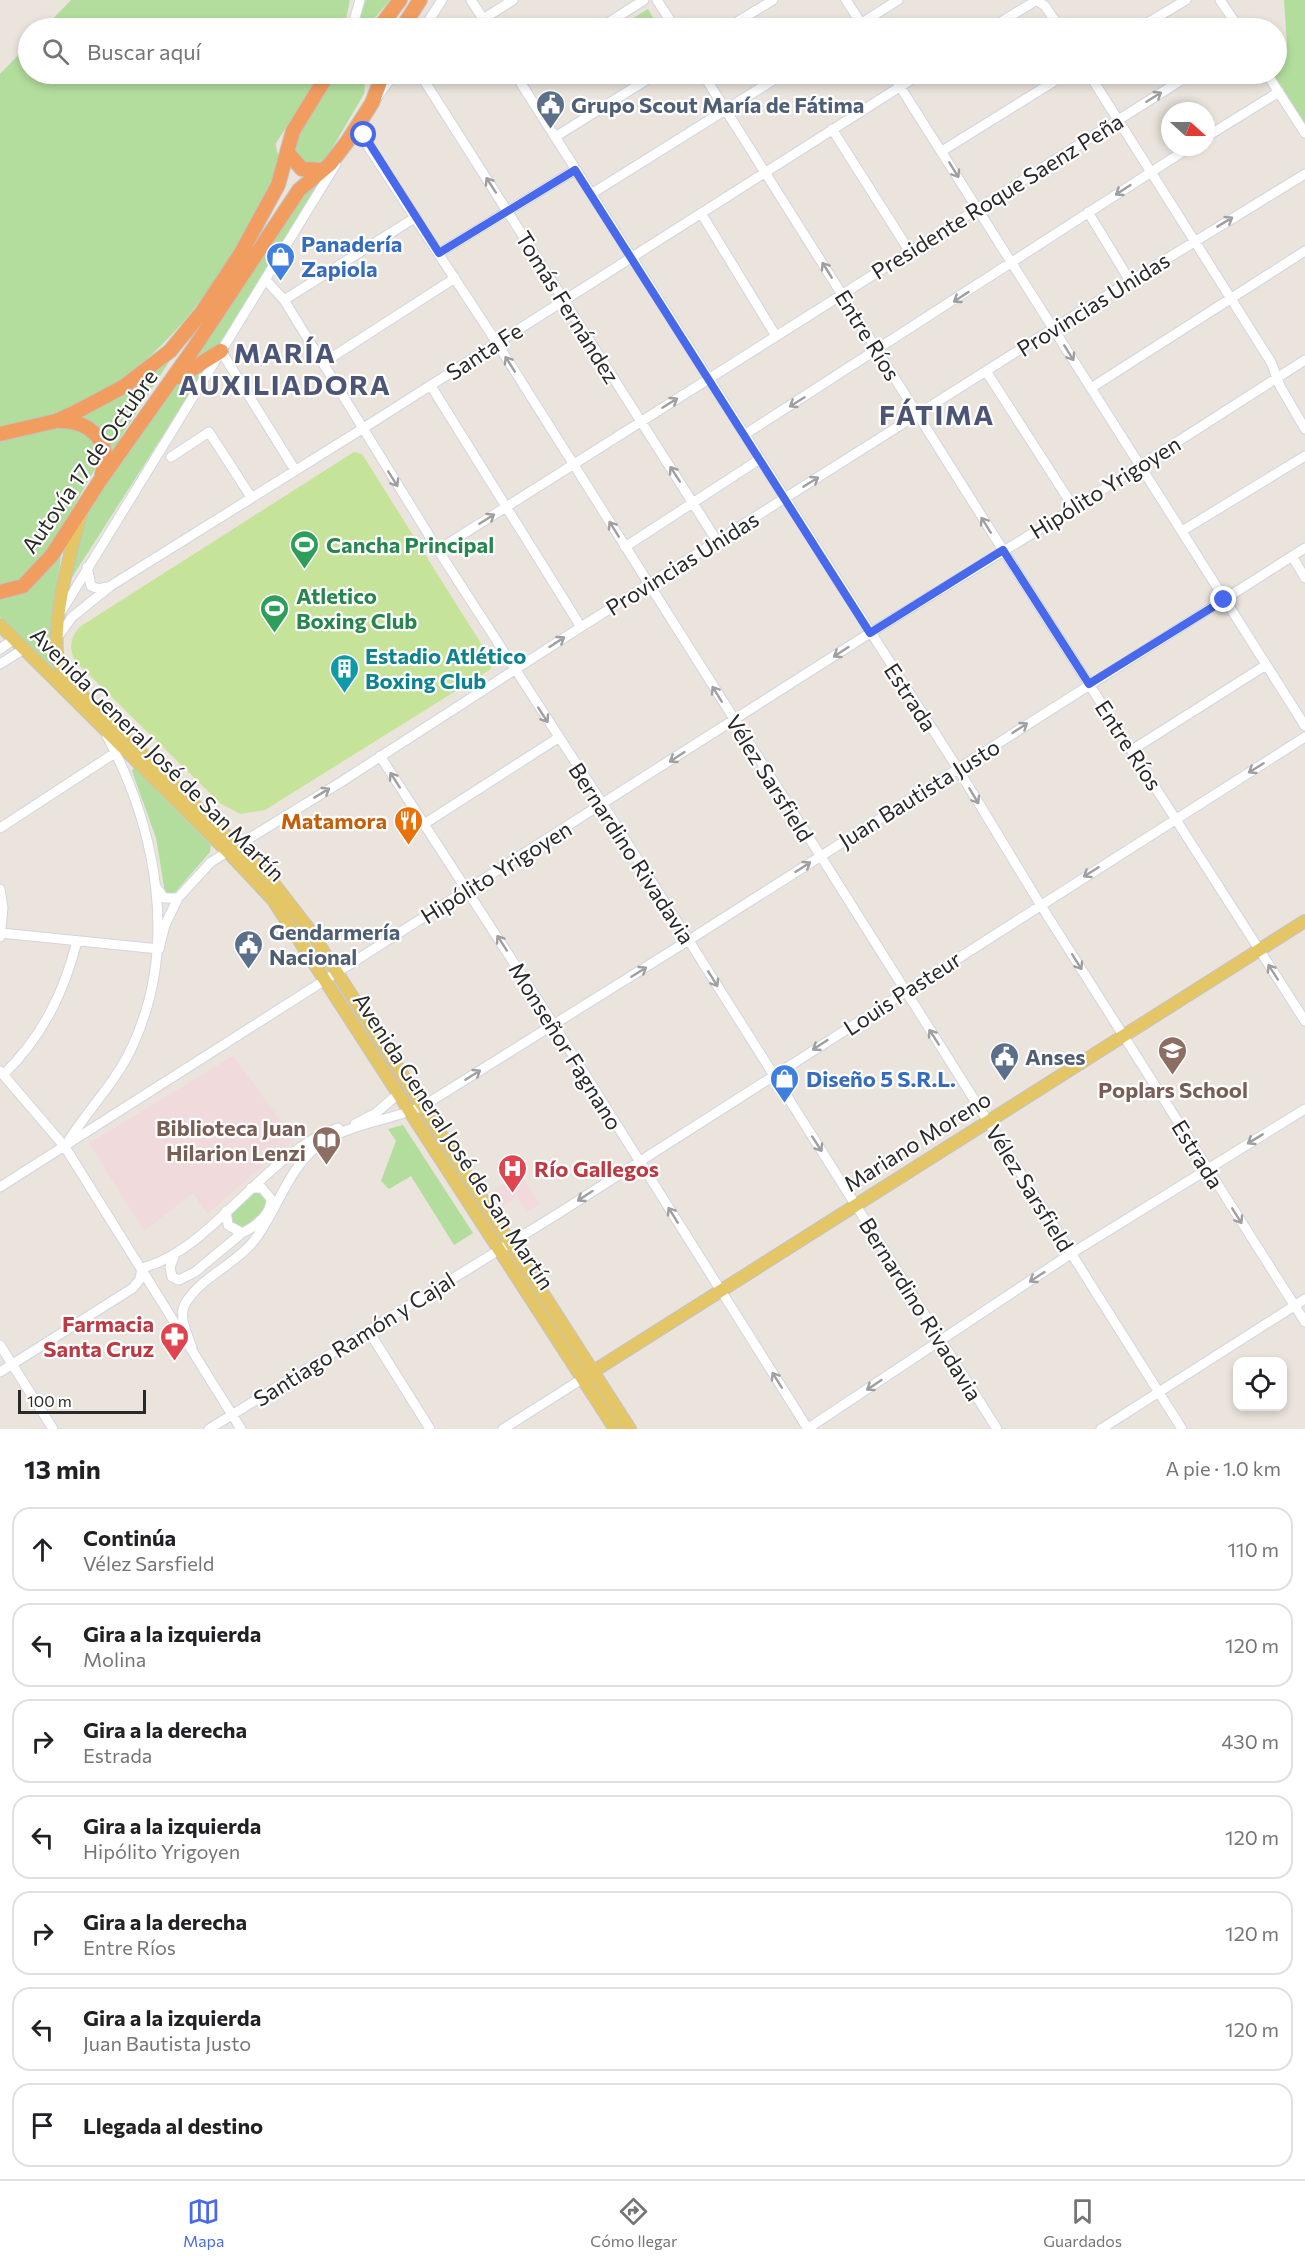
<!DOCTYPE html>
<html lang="es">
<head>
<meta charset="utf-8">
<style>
	:root { --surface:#fff; --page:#f6f6f6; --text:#202124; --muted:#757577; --line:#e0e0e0; --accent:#4869eb }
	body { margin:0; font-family:Commissioner,sans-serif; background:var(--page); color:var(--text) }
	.controls { position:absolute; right:18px; bottom:18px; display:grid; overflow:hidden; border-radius:12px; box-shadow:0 3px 9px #0003 }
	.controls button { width:54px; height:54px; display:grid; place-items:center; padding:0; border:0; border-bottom:2px solid var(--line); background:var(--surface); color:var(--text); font:30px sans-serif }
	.compass { position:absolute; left:1161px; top:102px; width:54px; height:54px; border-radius:50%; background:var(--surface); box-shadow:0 3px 9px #0003; rotate:111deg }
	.scale { position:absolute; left:18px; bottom:15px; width:128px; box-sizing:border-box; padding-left:6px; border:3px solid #292929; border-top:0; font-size:16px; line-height:21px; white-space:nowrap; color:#292929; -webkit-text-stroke:4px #fff; paint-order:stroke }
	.stop { position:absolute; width:18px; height:18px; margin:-14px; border:4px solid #4869eb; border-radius:50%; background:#fff }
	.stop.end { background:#4869eb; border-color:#fff; box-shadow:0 2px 6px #0008 }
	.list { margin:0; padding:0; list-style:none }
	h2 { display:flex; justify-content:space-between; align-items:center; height:78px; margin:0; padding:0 24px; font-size:26px }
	h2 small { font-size:20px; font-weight:400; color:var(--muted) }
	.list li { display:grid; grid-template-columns:39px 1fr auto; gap:18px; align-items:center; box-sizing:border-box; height:84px; margin:0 12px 12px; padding:0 12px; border:2px solid var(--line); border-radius:18px }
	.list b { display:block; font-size:22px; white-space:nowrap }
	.list p { margin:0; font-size:20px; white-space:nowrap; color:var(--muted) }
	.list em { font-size:20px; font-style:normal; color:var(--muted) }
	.icon { flex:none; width:33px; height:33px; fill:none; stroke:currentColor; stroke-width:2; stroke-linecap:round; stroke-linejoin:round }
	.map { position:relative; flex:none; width:1305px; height:1429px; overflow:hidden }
	.search { position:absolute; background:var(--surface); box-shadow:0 3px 9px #0003; left:18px; right:18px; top:18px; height:66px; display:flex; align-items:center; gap:15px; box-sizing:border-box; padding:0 21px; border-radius:33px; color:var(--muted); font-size:22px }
	.sheet { height:750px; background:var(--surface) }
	nav { display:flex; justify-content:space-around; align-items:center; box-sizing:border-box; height:84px; border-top:2px solid var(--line); background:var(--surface); font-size:16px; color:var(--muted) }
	nav a { display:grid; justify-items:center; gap:3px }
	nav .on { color:var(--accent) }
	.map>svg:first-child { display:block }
</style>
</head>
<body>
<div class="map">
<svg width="1305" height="1429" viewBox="0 0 1305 1429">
	<rect width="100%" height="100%" fill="#eae4dc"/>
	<path fill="#f1dadb" d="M233,1056L294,1139L207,1214L193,1193L144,1231L89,1143Z
		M520,1173L540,1204L527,1212L517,1197L500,1208L491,1192Z"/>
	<path fill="#b3dd9d" d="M71,0H350L344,28H44Z
		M365,0H390L366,28H357Z
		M1284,0H1305V126L1271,74H1276L1277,53L1287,45Z
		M648,9L659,28H617Z
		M28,45V74H321L276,143C275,149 279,154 279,160C277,193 246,233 228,261C184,330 129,389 49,416C33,421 16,424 0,427V74Z
		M336,74H359L365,81L364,94L327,157C321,162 313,165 305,162C300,159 295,153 295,147C294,133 326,84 336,74Z
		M328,171L218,348L186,366L300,194Z
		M176,351L108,457L99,429L77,416Z
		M212,359L69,582L85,516L93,500L164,394L182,378Z
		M56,427H67L90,436L96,450V467L74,506L46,552L20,581L0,587V442Z
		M62,548L55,601L56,663L52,667L0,617V597Z
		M134,768L211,845L210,852L172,896L165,892L156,838L132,771Z
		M403,1125L473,1233L454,1245L411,1176L389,1189L381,1181L396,1141L388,1129Z
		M253,1192L262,1193L266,1197L267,1207L243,1229L235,1228L229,1216L230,1212Z"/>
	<path fill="#c5e399" d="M354,452L362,454L492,661L491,669L265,810L240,814L220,803L76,662C68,650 70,636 81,626Z"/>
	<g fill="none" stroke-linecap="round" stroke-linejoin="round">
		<defs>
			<path id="minor" d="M471,0L489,28
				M657,0L675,28
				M846,0L864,28
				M1036,0L1045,6L1060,28
				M1220,0L1239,28
				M483,19L513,0
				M352,28L360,0
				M424,28L442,0
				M600,28L644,0
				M727,28L773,0
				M854,28L898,0
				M991,28L1037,0
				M1139,28L1186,0
				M420,74L717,541
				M515,74L958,769L1040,904L1305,1322
				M703,74L1003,550L1305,1021
				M892,74L1305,726
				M1089,74L1271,362L1280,386L1305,429
				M1267,74L1305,133
				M519,81L531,74
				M378,96L394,74
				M356,128L497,343L1182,1429
				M832,129L910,252
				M555,137L656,74
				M1206,137L1279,92
				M942,151L1066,74
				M591,194L783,74
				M1088,212L1130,281
				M701,213L776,336
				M439,253L575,170
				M265,279L284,300L438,550L609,814L997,1429
				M284,300L416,217
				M221,351L295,470
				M323,363L455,278
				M986,371L1074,508
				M431,386L581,627
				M1091,388L1305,251
				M744,435L1190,147
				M171,457L209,432L251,497
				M1182,531L1305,456
				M625,547L760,459
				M438,550L1191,74
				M1292,556L1305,578
				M87,567L91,586L99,589L106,587
				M61,612L336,164
				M57,638L72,617L112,585L362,429L920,74
				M0,649L14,639
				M0,664L24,649
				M1132,750L1266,665
				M380,756L554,1025L808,1429
				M424,824L558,738
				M0,828L121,749
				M157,888L164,898H178
				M0,889L3,908L0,937
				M1,933L159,949
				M159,949L165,925L178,898L211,862L341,782L581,627L1054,328L1305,174
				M0,1071L65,1147L241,1429
				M3,1075C42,1037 64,993 77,941
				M355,1124L376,1113L398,1094
				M66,1145C86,1111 115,1084 132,1047C179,947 157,830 107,736
				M0,1187L870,633L1074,508L1305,360
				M226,1211L228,1225L242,1233C256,1226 271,1216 271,1199L262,1188H251
				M174,1257L170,1267L172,1277L179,1280L195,1272L242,1233
				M142,1268C213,1250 265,1152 338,1128
				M368,1330L430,1429
				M0,1345L53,1429
				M192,1348C188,1335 178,1317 185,1304C200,1278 234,1265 253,1242C277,1212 288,1167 320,1144C350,1123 390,1121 423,1106L689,940L1305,548
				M0,1372L133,1288L140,1279L142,1268
				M209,1429L559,1213L1305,737
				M503,1429L582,1379
				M807,1429L1072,1253L1305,1109
				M1101,1429L1305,1299"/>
			<path id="major" d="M81,514C70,552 51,622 58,660C61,673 70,682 78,691L268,876L309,929L630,1429
				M0,625L227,851L273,900L615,1429
				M586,1376L1305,921"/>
			<path id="highway" d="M379,28L400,0
				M402,28L420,0
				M287,152L302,169L323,170
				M179,377L221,351
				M60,421C90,421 113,442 102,474
				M0,434L56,421L74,413L123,387L170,351L202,312L241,253L278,185L293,131L328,74
				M0,592L23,586L52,555L99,482L196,345L299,190L330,164L347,142L372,103L383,74"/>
		</defs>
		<use href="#minor" stroke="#d1d5e1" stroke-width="11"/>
		<use href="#major" stroke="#c3c3c3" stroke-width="14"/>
		<use href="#highway" stroke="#c3c3c3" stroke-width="16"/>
		<use href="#minor" stroke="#fff" stroke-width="9"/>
		<use href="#major" stroke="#e5c666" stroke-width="12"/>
		<use href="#highway" stroke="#f19d60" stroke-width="14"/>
	</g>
	<defs><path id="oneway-shaft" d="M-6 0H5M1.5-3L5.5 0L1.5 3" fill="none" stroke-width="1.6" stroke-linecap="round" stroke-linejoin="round" transform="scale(1.5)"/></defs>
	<g stroke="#9f9f9f">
		<use href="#oneway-shaft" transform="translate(1154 97) rotate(-32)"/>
		<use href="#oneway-shaft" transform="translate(954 170) rotate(58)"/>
		<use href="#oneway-shaft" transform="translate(491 185) rotate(-123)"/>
		<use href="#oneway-shaft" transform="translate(1123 190) rotate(147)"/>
		<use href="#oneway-shaft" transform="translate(1225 222) rotate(-31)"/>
		<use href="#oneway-shaft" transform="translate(827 270) rotate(-122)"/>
		<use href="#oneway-shaft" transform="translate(961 297) rotate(147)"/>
		<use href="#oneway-shaft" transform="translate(1069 353) rotate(58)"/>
		<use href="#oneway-shaft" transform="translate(510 364) rotate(-122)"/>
		<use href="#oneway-shaft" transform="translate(797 402) rotate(148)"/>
		<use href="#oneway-shaft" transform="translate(670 403) rotate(-32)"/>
		<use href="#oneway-shaft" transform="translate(675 474) rotate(-123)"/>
		<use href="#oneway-shaft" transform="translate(393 479) rotate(58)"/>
		<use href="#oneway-shaft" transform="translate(811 482) rotate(-32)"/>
		<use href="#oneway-shaft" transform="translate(487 519) rotate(-32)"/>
		<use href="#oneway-shaft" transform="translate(986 525) rotate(-122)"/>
		<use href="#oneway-shaft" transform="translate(614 529) rotate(-122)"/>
		<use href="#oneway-shaft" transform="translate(557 642) rotate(-33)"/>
		<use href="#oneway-shaft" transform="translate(841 652) rotate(147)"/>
		<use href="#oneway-shaft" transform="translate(717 694) rotate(-122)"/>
		<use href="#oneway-shaft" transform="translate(543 715) rotate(57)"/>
		<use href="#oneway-shaft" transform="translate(1020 728) rotate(-33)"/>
		<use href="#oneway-shaft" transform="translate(677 757) rotate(147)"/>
		<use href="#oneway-shaft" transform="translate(1256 768) rotate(148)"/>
		<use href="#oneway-shaft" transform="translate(395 780) rotate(-123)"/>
		<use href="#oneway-shaft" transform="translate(322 793) rotate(-31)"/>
		<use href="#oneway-shaft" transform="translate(974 796) rotate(59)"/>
		<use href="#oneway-shaft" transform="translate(803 867) rotate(-33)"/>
		<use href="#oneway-shaft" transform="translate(1091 872) rotate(148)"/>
		<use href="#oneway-shaft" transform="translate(502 943) rotate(-123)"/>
		<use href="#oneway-shaft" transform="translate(1077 962) rotate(58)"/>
		<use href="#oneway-shaft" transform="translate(639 972) rotate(-32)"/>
		<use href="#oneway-shaft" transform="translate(1273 972) rotate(-123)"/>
		<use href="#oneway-shaft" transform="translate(713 979) rotate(58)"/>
		<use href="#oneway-shaft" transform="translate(934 1037) rotate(-123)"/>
		<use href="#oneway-shaft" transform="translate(820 1045) rotate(147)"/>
		<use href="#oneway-shaft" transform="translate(473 1075) rotate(-32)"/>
		<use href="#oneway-shaft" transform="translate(1255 1139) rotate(149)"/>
		<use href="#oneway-shaft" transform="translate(817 1144) rotate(57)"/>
		<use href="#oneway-shaft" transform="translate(585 1196) rotate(147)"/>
		<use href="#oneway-shaft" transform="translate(673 1215) rotate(-122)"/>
		<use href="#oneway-shaft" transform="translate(1237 1216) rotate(58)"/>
		<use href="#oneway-shaft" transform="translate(1037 1277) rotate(147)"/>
		<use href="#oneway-shaft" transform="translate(777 1380) rotate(-122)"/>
		<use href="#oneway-shaft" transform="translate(874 1385) rotate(146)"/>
	</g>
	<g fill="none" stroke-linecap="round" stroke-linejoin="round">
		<path stroke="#4869eb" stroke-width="8" d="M364,135L439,253L575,170L870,633L1003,550L1089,684L1224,600"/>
	</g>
	<defs>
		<symbol id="civic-pin" viewBox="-11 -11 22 30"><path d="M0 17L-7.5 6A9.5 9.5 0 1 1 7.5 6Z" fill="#5c6f8a" stroke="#fff"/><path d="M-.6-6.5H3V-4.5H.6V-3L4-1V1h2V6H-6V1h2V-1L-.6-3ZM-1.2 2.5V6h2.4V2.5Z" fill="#fff"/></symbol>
		<symbol id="shop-pin" viewBox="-11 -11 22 30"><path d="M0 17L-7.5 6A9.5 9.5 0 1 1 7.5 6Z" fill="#3f7fe0" stroke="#fff"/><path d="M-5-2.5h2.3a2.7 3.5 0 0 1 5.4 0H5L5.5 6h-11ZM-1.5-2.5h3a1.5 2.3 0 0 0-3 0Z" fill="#fff"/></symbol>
		<symbol id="stadium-pin" viewBox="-11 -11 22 30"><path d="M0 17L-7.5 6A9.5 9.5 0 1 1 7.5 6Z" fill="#2e9e5b" stroke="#fff"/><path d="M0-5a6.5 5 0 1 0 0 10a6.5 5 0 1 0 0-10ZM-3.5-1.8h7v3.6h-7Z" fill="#fff"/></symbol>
		<symbol id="building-pin" viewBox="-11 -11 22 30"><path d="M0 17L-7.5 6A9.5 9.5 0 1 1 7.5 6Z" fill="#0f9aa8" stroke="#fff"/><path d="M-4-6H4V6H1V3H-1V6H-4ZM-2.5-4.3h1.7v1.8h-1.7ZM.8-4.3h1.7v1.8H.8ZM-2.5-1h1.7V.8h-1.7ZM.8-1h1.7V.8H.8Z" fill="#fff"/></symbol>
		<symbol id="restaurant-pin" viewBox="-11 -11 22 30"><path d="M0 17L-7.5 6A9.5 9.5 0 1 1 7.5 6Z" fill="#e8710a" stroke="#fff"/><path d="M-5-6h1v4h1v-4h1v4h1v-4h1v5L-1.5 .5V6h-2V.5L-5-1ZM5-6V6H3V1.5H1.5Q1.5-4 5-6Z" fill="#fff"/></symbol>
		<symbol id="school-pin" viewBox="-11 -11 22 30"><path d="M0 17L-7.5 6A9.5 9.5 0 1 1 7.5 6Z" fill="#8d6e63" stroke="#fff"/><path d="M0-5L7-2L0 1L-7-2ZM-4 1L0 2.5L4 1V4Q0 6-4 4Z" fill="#fff"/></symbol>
		<symbol id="library-pin" viewBox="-11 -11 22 30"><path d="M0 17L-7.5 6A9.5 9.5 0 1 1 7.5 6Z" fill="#8d6e63" stroke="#fff"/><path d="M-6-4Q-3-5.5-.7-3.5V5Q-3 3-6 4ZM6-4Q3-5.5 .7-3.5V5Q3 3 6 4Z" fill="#fff"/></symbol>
		<symbol id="hospital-pin" viewBox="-11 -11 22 30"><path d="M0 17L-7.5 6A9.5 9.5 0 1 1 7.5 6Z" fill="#e0444e" stroke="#fff"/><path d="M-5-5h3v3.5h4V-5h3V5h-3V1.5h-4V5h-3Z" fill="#fff"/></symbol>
		<symbol id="pharmacy-pin" viewBox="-11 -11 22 30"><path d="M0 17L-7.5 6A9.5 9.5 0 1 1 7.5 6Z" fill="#e0444e" stroke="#fff"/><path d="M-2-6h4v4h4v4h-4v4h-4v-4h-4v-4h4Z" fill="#fff"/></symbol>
	</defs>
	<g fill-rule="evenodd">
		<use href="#civic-pin" x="534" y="88" width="33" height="45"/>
		<use href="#shop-pin" x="264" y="240" width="33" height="45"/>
		<use href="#stadium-pin" x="288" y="528" width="33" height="45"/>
		<use href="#stadium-pin" x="258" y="592" width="33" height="45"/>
		<use href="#building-pin" x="328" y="652" width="33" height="45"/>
		<use href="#restaurant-pin" x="392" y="804" width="33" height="45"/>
		<use href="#civic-pin" x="232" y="928" width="33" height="45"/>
		<use href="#school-pin" x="1156" y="1034" width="33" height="45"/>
		<use href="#civic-pin" x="988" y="1040" width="33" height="45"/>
		<use href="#shop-pin" x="768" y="1062" width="33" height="45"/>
		<use href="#library-pin" x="310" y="1124" width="33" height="45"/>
		<use href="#hospital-pin" x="496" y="1152" width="33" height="45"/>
		<use href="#pharmacy-pin" x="158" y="1320" width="33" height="45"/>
	</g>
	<g text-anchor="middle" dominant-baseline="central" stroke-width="4.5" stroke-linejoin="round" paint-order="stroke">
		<g font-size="22" font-weight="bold" fill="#4e5e75" stroke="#fff" text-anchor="start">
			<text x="571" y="104">Grupo Scout María de Fátima</text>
			<text x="269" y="931">Gendarmería<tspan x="269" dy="25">Nacional</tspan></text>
			<text x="1025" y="1056">Anses</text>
		</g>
		<g font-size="22" fill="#292929" stroke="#fff">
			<text transform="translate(997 196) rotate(-32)">Presidente Roque Saenz Peña</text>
			<text transform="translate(1093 304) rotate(-32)">Provincias Unidas</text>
			<text transform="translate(568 307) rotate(58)">Tomás Fernández</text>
			<text transform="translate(868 335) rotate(58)">Entre Ríos</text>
			<text transform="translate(484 351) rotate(-33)">Santa Fe</text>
			<text transform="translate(89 461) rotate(-55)">Autovía 17 de Octubre</text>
			<text transform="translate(1105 487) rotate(-32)">Hipólito Yrigoyen</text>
			<text transform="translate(682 563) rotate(-32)">Provincias Unidas</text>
			<text transform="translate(911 697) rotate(57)">Estrada</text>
			<text transform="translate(1129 745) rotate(57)">Entre Ríos</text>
			<text transform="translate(158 754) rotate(45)">Avenida General José de San Martín</text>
			<text transform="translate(770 778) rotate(58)">Vélez Sarsfield</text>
			<text transform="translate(919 793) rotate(-32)">Juan Bautista Justo</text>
			<text transform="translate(632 853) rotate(57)">Bernardino Rivadavia</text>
			<text transform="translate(496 872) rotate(-32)">Hipólito Yrigoyen</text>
			<text transform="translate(902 993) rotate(-33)">Louis Pasteur</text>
			<text transform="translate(566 1046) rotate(58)">Monseñor Fagnano</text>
			<text transform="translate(454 1141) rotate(57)">Avenida General José de San Martín</text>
			<text transform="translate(917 1141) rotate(-32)">Mariano Moreno</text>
			<text transform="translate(1198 1154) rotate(58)">Estrada</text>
			<text transform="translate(1030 1188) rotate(58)">Vélez Sarsfield</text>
			<text transform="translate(921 1309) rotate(58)">Bernardino Rivadavia</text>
			<text transform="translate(354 1339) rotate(-32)">Santiago Ramón y Cajal</text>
		</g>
		<g font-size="22" font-weight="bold" fill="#366cbe" stroke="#fff" text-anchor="start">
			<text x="301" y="243">Panadería<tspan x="301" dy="25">Zapiola</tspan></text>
			<text x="806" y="1078">Diseño 5 S.R.L.</text>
		</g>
		<g font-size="22" font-weight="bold" fill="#27864d" stroke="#fff" text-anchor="start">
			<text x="326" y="544">Cancha Principal</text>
			<text x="296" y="595">Atletico<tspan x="296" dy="25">Boxing Club</tspan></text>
		</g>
		<g font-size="22" font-weight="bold" fill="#0d838f" stroke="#fff" text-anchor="start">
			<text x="365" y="655">Estadio Atlético<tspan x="365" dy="25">Boxing Club</tspan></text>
		</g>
		<g font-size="22" font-weight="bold" fill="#c56008" stroke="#fff" text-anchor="end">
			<text x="387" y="820">Matamora</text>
		</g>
		<g font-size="22" font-weight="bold" fill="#785e54" stroke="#fff">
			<text x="1173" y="1089">Poplars School</text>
			<text x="306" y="1127" text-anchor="end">Biblioteca Juan<tspan x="306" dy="25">Hilarion Lenzi</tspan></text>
		</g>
		<g font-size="22" font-weight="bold" fill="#be3a42" stroke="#fff" text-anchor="start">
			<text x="534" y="1168">Río Gallegos</text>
			<text x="154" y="1323" text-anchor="end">Farmacia<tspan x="154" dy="25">Santa Cruz</tspan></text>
		</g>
		<g font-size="28" font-weight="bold" letter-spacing="1.5" fill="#4d5576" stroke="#fff">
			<text x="285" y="352">MARÍA<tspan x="285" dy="32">AUXILIADORA</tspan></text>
			<text x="937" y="414">FÁTIMA</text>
		</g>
	</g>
</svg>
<div class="controls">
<button><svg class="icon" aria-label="locate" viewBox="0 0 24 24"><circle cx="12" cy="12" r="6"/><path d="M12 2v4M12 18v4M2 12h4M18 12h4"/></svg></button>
</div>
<svg class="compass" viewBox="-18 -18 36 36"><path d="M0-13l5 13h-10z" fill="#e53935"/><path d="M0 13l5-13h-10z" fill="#757577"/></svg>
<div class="scale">100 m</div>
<div class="stop" style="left:364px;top:135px"></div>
<div class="stop end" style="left:1224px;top:600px"></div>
<div class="search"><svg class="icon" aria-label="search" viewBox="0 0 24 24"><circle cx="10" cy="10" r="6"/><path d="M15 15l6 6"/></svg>Buscar aquí</div>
</div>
<section class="sheet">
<h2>13 min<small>A pie · 1.0 km</small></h2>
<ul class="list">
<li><svg class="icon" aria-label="ahead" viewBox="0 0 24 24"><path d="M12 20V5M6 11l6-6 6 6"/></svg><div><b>Continúa</b><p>Vélez Sarsfield</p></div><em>110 m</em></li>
<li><svg class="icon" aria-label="left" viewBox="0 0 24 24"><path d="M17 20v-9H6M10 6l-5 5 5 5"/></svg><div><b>Gira a la izquierda</b><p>Molina</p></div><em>120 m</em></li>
<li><svg class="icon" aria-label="right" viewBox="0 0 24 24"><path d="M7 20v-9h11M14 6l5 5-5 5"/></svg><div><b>Gira a la derecha</b><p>Estrada</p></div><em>430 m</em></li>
<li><svg class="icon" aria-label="left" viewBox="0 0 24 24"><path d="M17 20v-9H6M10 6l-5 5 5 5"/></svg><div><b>Gira a la izquierda</b><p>Hipólito Yrigoyen</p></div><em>120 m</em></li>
<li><svg class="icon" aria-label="right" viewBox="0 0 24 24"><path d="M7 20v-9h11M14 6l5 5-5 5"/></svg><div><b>Gira a la derecha</b><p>Entre Ríos</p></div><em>120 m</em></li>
<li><svg class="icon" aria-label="left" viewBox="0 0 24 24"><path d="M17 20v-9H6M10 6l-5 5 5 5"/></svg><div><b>Gira a la izquierda</b><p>Juan Bautista Justo</p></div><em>120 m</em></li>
<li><svg class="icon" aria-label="arrive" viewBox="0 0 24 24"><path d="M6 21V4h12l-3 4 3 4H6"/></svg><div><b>Llegada al destino</b></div></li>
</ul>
</section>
<nav>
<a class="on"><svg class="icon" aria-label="map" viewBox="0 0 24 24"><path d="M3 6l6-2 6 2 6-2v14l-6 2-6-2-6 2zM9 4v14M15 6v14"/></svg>Mapa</a>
<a><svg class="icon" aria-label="directions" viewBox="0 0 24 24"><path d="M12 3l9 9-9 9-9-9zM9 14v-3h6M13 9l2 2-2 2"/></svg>Cómo llegar</a>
<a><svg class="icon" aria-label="saved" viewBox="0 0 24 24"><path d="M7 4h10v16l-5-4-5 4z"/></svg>Guardados</a>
</nav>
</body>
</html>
